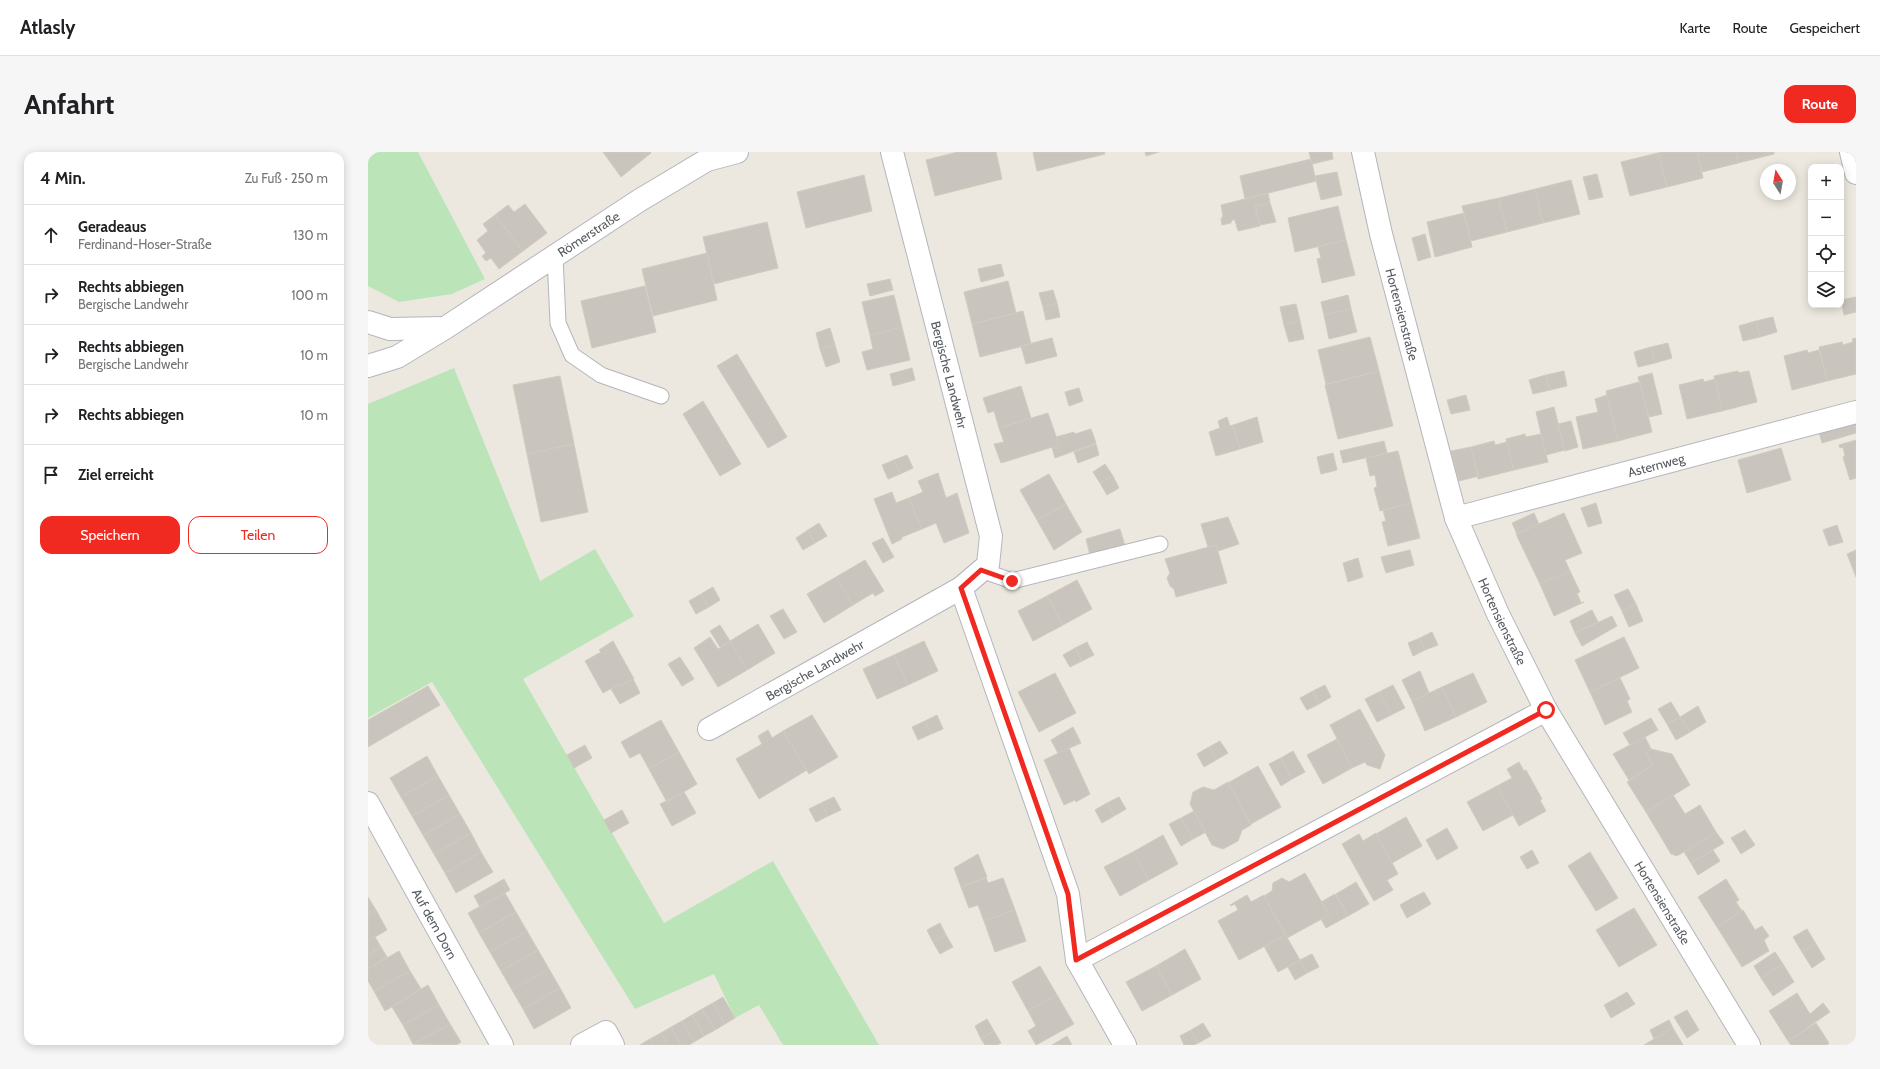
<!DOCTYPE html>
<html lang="de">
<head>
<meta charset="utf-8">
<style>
	:root { --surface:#fff; --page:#f6f6f6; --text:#202124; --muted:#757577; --line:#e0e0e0; --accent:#f02921 }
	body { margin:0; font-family:Cabin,sans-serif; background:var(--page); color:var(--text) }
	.controls { position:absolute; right:12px; top:12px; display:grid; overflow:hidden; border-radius:8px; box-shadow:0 2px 10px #0003 }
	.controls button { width:36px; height:36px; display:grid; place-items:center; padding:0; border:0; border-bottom:1px solid var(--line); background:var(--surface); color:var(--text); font:20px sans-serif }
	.compass { position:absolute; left:1392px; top:12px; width:36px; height:36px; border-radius:50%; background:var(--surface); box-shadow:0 2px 10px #0003; rotate:349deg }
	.stop { position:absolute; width:12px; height:12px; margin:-9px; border:3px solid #f02921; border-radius:50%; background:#fff }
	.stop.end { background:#f02921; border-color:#fff; box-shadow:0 1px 4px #0008 }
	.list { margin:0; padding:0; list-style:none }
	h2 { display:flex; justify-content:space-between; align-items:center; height:52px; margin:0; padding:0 16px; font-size:17px }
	h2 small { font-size:13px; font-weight:400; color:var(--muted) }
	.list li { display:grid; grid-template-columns:26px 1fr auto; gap:12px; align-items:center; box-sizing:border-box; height:60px; padding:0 16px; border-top:1px solid var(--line) }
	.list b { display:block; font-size:15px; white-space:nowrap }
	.list p { margin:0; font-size:13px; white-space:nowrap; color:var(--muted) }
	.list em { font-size:13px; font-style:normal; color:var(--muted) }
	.actions { display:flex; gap:8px; padding:12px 16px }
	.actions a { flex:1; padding:9px 0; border:1px solid var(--accent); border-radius:12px; text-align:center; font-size:14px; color:var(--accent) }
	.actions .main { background:var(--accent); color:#fff }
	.icon { flex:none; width:22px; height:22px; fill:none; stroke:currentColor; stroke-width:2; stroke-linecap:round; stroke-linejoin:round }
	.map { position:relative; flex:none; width:1488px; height:893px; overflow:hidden; border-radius:12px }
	header { display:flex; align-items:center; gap:24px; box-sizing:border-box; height:56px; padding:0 20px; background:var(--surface); border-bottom:1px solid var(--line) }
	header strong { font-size:19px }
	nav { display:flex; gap:22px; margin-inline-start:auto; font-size:14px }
	.intro { display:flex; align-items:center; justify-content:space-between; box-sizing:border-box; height:96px; padding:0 24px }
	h1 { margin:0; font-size:28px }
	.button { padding:10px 18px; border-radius:12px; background:var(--accent); color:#fff; font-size:14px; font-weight:700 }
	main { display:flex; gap:24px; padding:0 24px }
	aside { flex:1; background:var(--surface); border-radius:12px; box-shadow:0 2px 10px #0003 }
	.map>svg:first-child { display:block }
</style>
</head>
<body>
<header>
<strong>Atlasly</strong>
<nav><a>Karte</a><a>Route</a><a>Gespeichert</a></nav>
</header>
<div class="intro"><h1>Anfahrt</h1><a class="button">Route</a></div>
<main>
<aside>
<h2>4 Min.<small>Zu Fuß · 250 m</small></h2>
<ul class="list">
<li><svg class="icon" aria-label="ahead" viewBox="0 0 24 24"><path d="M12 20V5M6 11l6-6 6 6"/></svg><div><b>Geradeaus</b><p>Ferdinand-Hoser-Straße</p></div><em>130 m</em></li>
<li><svg class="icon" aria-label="right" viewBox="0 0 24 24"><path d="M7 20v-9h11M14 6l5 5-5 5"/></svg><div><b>Rechts abbiegen</b><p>Bergische Landwehr</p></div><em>100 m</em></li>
<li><svg class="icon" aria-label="right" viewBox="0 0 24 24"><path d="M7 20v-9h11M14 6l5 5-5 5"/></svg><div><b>Rechts abbiegen</b><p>Bergische Landwehr</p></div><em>10 m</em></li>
<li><svg class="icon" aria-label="right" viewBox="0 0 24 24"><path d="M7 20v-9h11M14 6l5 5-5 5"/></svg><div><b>Rechts abbiegen</b></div><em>10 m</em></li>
<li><svg class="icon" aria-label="arrive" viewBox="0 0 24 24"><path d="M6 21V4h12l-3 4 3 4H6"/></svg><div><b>Ziel erreicht</b></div></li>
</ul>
<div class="actions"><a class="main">Speichern</a><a>Teilen</a></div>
</aside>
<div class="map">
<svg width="1488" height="893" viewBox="0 0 1488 893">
	<rect width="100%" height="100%" fill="#ece8df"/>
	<path fill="#bbe5b9" d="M9,0H50L117,127L84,142L31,150L0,134V7Z
		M86,216L172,429L227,397L266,464L155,527L296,771L405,709L511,893H415L391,853L367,866L346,822L267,857L64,530L0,566V252Z"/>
	<path fill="#c9c5be" stroke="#d1cabd" d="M235,0H282L283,1L253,25Z
		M590,0H628L634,27L567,44L558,8Z
		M665,0H736L737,2L669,19Z
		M777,0H791L778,4Z
		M941,0H964L965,7L944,12Z
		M1296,0H1329L1335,26L1299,35L1290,1Z
		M1329,0H1368L1370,11L1334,20Z
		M1368,0H1406V2L1370,11Z
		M1290,1L1299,35L1262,44L1253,10Z
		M943,7L948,29L877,47L872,24Z
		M969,20L974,43L953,48L947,24Z
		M1229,22L1235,45L1221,48L1215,25Z
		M496,23L504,59L438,76L429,40Z
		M1203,28L1212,62L1175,71L1167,37Z
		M1167,37L1175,71L1139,80L1131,46Z
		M900,41L902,51L887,54L892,74L870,79L867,68H864L863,71L854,73L853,67L855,64L853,53Z
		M1131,46L1139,80L1103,89L1094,54Z
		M902,51L908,70L892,73L887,54Z
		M157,52L179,81L155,99L127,63L140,53L146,60Z
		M970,54L978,88L927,100L920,66Z
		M1096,61L1104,95L1067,105L1059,70Z
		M127,63L155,99L131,117L123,106L118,109L114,104L118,101L109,88L120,79L115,72Z
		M399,70L410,116L346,132L335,85Z
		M1057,82L1063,105L1050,109L1044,86Z
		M978,88L987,123L954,131L949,107L953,106L950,95Z
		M339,101L349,148L285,164L274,117Z
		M633,112L636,124L613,130L610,117Z
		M522,127L525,138L502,144L499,132Z
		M640,129L648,161L604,172L596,140Z
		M277,134L288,180L224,196L213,149Z
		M685,138L689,151L675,155L671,141Z
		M526,143L534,175L502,183L494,150Z
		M980,143L983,157L956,163L953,150Z
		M1488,145V160L1476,163L1473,148Z
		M689,151L692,165L678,168L675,155Z
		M928,152L932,169L916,173L912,155Z
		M983,157L989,180L961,187L956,163Z
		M655,159L663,192L612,205L604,172Z
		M1405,165L1409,180L1392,185L1388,169Z
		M932,169L936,187L921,190L916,173Z
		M1388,169L1392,185L1375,189L1371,174Z
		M534,175L542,208L499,218L494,200L505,197L502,183Z
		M462,176L467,193L452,197L448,181Z
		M1002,185L1011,219L958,232L950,198Z
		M684,186L689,204L658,212L653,194Z
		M1488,186V222L1459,229L1451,195L1474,190L1475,193L1485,190L1484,187Z
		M1300,191L1304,206L1287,211L1283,195Z
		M467,193L472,210L458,215L452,197Z
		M1283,195L1287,211L1270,215L1266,200Z
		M1439,198L1440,201L1451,198L1459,229L1424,238L1416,204Z
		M369,202L419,285L400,296L349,214Z
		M544,216L547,228L525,234L522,222Z
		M1011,219L1025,274L970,287L957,233Z
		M1196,219L1199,234L1182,238L1178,223Z
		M1370,219V221L1381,219L1389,250L1354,259L1346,224Z
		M1284,221L1294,262L1281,265L1270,225Z
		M1178,223L1182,238L1165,242L1161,228Z
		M192,224L206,292L159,302L145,233Z
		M1335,227L1336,230L1347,227L1354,259L1319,267L1311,233Z
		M1271,230H1272L1284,280L1250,289L1238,239Z
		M653,234L663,266L631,276L626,259L620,261L615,246Z
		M711,236L715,249L701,254L697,240Z
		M1098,243L1102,258L1083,262L1079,248Z
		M1239,243L1250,289L1215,297L1208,265L1230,260L1227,247Z
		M335,249L373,312L352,324L315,262Z
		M1186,255L1197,298L1178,303L1168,260Z
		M680,261L691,293L633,311L626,292L636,290L631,276Z
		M859,265L862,274L865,273L872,297L848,304L841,280L852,276L850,269Z
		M889,265L895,290L872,297L865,273Z
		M1203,269L1210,295L1197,299L1190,272Z
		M1488,269V281L1454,291L1451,280Z
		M723,277L728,291L687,306L684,295L691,293L688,285L706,280L707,282Z
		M1157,282L1158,285L1173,282L1180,310L1146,318L1138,287Z
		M1488,288V326L1482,328L1475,305L1477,304L1475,295L1472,296L1471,293Z
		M1016,289L1019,301L975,311L972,299Z
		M1126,289L1127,293L1139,290L1146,318L1110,327L1103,295Z
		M206,292L220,360L173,370L159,302Z
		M728,292L731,303L710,311L706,300Z
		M1103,295L1111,324L1091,329L1083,299Z
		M1413,296L1423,328L1379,341L1370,308Z
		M1030,299L1043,351L1012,359L1006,336L1009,335L1007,323L1002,324L998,306Z
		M965,301L969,318L953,322L949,305Z
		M539,303L545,316L532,322L526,308Z
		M526,308L532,322L520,327L514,313Z
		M737,312L745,324L732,331L725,320Z
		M570,321L578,346L589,341L601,381L576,391L568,371L554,377L541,346L555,340L550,329Z
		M681,322L698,352L669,368L652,338Z
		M745,324L751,336L739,343L732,331Z
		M524,340L528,351L541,346L554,377L534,385V387L524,392L506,347Z
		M1043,351L1052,386L1020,394L1014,370L1018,369L1015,358Z
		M1228,351L1234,371L1220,375L1213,356Z
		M698,352L714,380L686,398L669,368Z
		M1166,361L1171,372L1149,382L1144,371Z
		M1196,361L1214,401L1197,408L1202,419L1172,432L1148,382Z
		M860,365L871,392L850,399L848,393L840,395L833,372Z
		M451,371L459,384L447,391L440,378Z
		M1469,373L1475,390L1461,394L1455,378Z
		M752,377L757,394L722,403L718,387Z
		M440,378L447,391L435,398L428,386Z
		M515,386L526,405L515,411L504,391Z
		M848,393L859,431L808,445L806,437L802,434L799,426L802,421L797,407Z
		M1042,398L1046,413L1018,421L1013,405Z
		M1488,398V425L1479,402Z
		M990,406L995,425L980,430L975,411Z
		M497,408L516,439L507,444L505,441L485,453L468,425Z
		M1202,419L1212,440L1209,441L1213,451L1216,450L1186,464L1172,432Z
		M468,425L485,453L456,471L439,442Z
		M709,428L724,457L695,473L679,444Z
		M345,435L352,448L341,455L333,442Z
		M1260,437L1268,452L1254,459L1246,443Z
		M333,442L341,455L328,462L321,449Z
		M679,444L695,473L665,489L650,459Z
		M1268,452L1275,469L1261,475L1254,459Z
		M415,457L429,480L416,487L402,464Z
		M1224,458L1230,470L1207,481L1202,469Z
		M1244,464L1249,474L1214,494L1207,481Z
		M390,472L407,501L379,518L362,489Z
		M352,473L362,489L352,495L342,479Z
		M1064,480L1070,493L1057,498L1052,486Z
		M342,485L350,497L362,489L379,518L350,535L326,496Z
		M1256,485L1271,516L1222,540L1207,508Z
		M1052,486L1057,498L1045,504L1040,491Z
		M245,489L266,527L252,534L251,532L235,541L217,509L233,500L231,498Z
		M556,489L570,519L540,533L526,503Z
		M719,490L726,503L714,509L707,496Z
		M707,496L714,509L702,515L695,503Z
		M526,503L540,533L509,547L495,517Z
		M312,505L326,527L314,534L300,512Z
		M1052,519L1061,541L1044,549L1034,528Z
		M687,521L708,561L671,580L650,540Z
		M1105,521L1119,550L1088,565L1074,535Z
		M1252,526L1262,547L1259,549L1264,560L1237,573L1222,540Z
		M265,527L272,541L252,552L243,537L251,532L252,534Z
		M957,533L963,545L951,552L945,539Z
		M1025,533L1037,556L1023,563L1011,540Z
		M60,534L72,553L0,595V568Z
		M1074,535L1088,565L1057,579L1044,549Z
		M945,539L951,552L939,558L932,546Z
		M1011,540L1023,563L1009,570L997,547Z
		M1303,550L1312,565L1299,572L1290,557Z
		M1330,554L1338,570L1322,580L1312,565Z
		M992,557L1017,603L1012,617L999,613L997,610L984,616L962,573Z
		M444,563L470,605L441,622L415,579Z
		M569,563L575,577L563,582L557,569Z
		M1312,565L1322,580L1308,588L1299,572Z
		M1283,566L1290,578L1262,593L1255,581Z
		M293,568L311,600L281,617L272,601L262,606L253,590Z
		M557,569L563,582L550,588L544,575Z
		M705,575L713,591L690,601L683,588Z
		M400,578L404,586L415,579L439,618L391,647L368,607L394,592L390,584Z
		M1277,585L1283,597L1278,600L1285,613L1261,628L1245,602Z
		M969,587L984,616L955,632L939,603Z
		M852,589L860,601L848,608L841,595Z
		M217,593L224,606L206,616L199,603Z
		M841,595L848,608L836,615L829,602Z
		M701,596L722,642L708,650L707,648L696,653L676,608Z
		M1283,597L1304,602L1322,633L1278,660L1259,630L1285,613L1278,600Z
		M925,599L937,620L924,627L913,606Z
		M311,600L329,632L299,650L281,617Z
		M59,604L70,624L33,645L22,626Z
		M913,606L924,627L913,634L901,612Z
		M1151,610L1156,619L1158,618L1174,647L1172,648L1178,659L1151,674L1129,634L1144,626L1139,617Z
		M890,614L913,655L883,672L860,631Z
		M70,624L81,643L44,664L33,645Z
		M860,630L883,673L874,678L870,689L855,697L844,693L822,652L825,640L835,635L846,638Z
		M1129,634L1145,663L1115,679L1099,650Z
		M316,640L328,661L304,674L292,652Z
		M81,643L92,662L55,683L44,664Z
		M1305,643L1317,662L1332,653L1348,680L1309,704L1303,702L1278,660Z
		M466,645L473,658L460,664L453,651Z
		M751,645L758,657L746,664L739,651Z
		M453,651L460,664L448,670L441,657Z
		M739,651L746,664L734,671L727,658Z
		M254,658L261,671L243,681L236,668Z
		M826,659L838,680L825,687L813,666Z
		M92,662L103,681L66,702L55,683Z
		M1038,665L1054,694L1024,711L1008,682Z
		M813,666L825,687L813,694L801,672Z
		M1079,676L1090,696L1069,708L1058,688Z
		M1377,678L1387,693L1373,702L1363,686Z
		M1348,680L1356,691L1323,711L1316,700Z
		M103,681L113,700L77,721L66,702Z
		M1008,681L1030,722L1019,728L1025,738L1006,749L974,692L991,682L995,689Z
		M795,683L810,712L781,728L765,700Z
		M1164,698L1171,711L1159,717L1152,705Z
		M1345,698L1352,709L1330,723L1323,711Z
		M113,700L125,720L88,741L77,721Z
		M765,700L781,728L752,744L736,715Z
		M1222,700L1250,746L1228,759L1200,714Z
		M610,702L619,725L593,735L586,716Z
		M937,721L961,763L919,786L896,744L904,739L905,731L914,726L921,730Z
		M618,726L620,731L635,726L647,758L616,769L610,753L601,756L593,735Z
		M136,727L142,738L112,755L106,744Z
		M1358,727L1371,748L1368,750L1374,759L1349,775L1330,745Z
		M988,730L1001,752L980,764L968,742Z
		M1056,740L1063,752L1051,759L1044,746Z
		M137,741L148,760L111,781L100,761Z
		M967,742L980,764L958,776L953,767L961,763L953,750Z
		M879,743L883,750L896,743L917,782L901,792L899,794V793L871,808L850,769L870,758L867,752L863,754L862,753Z
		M0,745L8,758L0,763Z
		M1044,746L1051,759L1039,766L1032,753Z
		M1266,756L1289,793L1251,815L1228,778Z
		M8,758L19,778L0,789V763Z
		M647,758L658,789L627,800L616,769Z
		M1375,758L1387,778L1394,774L1401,784L1396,788L1401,799L1374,815L1349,775Z
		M148,760L159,779L122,800L111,781Z
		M572,771L578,783L565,790L559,778Z
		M1439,777L1448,792L1434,800L1425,785Z
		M159,779L170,798L133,819L122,800Z
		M917,782L932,808L910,820L896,794H899L901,792Z
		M578,783L585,795L572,802L565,790Z
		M7,785L13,795L0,803V789Z
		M1448,792L1457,807L1444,816L1434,800Z
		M13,795L19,805L0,817V803Z
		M817,797L833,827L804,843L788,814Z
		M170,798L181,817L144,838L133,819Z
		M31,799L42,819L6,839L0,829V817Z
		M1407,800L1415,812L1393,826L1386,814Z
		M944,802L951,815L939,821L932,808Z
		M932,808L939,821L927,828L920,815Z
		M1415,812L1426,830L1405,844L1393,826Z
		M672,814L689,843L660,859L644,830Z
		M788,814L804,843L774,859L758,830Z
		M181,817L192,836L155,857L144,838Z
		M42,819L53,837L17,859L6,839Z
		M60,833L71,853L35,873L24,855Z
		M192,836L203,856L166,877L155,857Z
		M1259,840L1267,852L1255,859L1247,847Z
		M1429,841L1442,862L1455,851L1462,860L1420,889L1401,859Z
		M689,843L706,872L668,893L660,879L668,874L660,859Z
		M355,845L367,866L357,872L345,851Z
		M1247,847L1255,859L1243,866L1236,853Z
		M345,851L357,872L347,878L334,857Z
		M71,853L82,872L45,892L35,873Z
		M334,857L347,878L336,884L324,863Z
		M1319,858L1331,878L1319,886L1306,865Z
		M324,863L336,884L326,890L314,869Z
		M619,867L626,879L613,887L607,874Z
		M1301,868L1305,876L1286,887L1282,878Z
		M314,869L326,890L321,893H313L303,875Z
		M835,871L843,884L830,891L823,878Z
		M1448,871L1461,891L1459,893H1423L1420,889Z
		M82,872L93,890L88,893L45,892Z
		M303,875L313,893H300L293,881Z
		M1305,876L1315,893H1276L1286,887Z
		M823,878L830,891L826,893H816L812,884Z
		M626,879L633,891L629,893H617L613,887Z
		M293,881L300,893H286L282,887Z
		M699,884L704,893H684Z
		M282,887L286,893H272Z"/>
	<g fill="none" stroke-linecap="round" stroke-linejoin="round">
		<defs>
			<path id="service" d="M187,104L190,171L204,203L233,223L293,244
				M613,418L644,429L792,392"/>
			<g id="minor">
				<path id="s1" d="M524,0L623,384L620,413L593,436L700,742L709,808L757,893"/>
				<path id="s2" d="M995,0L1013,82L1088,366L1130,462L1178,558L1381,893"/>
				<path d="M1483,0L1488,21"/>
				<path d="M0,170L22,177L76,176"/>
				<path id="s3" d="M0,214L29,205L77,176L272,48L339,8L369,0"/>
				<path id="s4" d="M1088,366L1488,260"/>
				<path id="s5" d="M341,577L593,436"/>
				<path id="s6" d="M0,651L134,893"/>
				<path d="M709,808L1178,558"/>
				<path d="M214,893L238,880L245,893"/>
			</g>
		</defs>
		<use href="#service" stroke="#b2b6bb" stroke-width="17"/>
		<use href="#minor" stroke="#b2b6bb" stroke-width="24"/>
		<use href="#service" stroke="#fff" stroke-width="15"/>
		<use href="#minor" stroke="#fff" stroke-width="22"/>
	</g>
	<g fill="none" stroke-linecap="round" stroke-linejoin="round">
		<path stroke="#f02921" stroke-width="5" d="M644,429L613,418L593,436L700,742L708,808L1178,558"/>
	</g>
	<g text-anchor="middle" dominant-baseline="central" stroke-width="4" stroke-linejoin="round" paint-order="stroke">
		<g font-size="13" fill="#585c61" stroke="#fff">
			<text stroke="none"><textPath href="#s3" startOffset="258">Römerstraße</textPath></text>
			<text stroke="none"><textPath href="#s2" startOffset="167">Hortensienstraße</textPath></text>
			<text stroke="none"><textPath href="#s1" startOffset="230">Bergische Landwehr</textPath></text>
			<text stroke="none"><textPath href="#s4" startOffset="207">Asternweg</textPath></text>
			<text stroke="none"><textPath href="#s2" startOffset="491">Hortensienstraße</textPath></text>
			<text stroke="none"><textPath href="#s5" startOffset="121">Bergische Landwehr</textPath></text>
			<text stroke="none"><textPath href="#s2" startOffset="815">Hortensienstraße</textPath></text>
			<text stroke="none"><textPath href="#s6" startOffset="138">Auf dem Dorn</textPath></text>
		</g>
	</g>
</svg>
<div class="controls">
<button>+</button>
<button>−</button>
<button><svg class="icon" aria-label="locate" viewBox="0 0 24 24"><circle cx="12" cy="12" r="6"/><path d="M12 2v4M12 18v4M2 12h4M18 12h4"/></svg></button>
<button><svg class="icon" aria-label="layers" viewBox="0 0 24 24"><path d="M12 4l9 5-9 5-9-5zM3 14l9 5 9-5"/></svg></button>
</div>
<svg class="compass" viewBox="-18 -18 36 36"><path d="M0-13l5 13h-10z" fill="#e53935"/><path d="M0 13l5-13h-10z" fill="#757577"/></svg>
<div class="stop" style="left:1178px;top:558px"></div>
<div class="stop end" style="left:644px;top:429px"></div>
</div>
</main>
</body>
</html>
